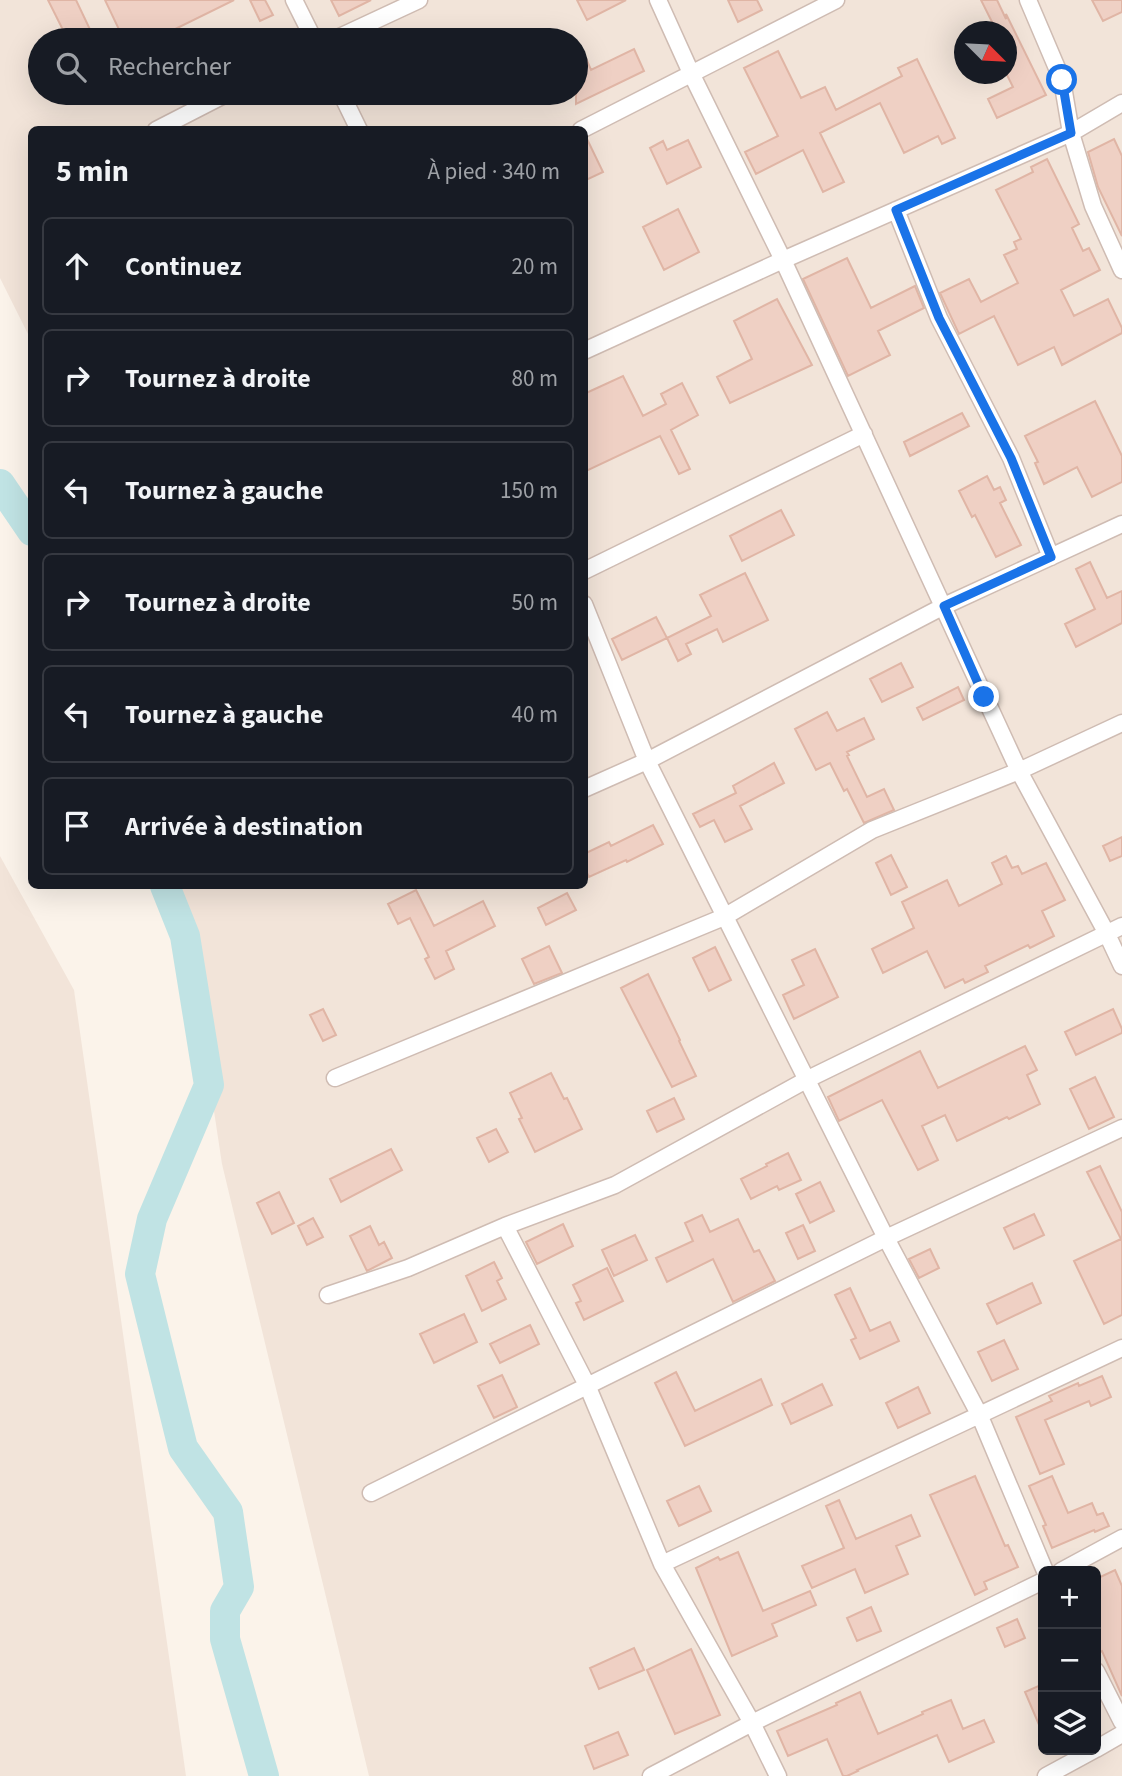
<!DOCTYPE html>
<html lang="fr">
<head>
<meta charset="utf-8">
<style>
	:root { --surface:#171b24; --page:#242831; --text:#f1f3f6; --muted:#9ea1a6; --line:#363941 }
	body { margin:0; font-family:"Source Sans 3",sans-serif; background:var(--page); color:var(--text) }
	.controls { position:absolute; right:21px; bottom:21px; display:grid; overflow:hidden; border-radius:10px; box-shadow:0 7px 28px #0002 }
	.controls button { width:63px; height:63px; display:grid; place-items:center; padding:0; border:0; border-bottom:2px solid var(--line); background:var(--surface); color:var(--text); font:35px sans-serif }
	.compass { position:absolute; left:954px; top:21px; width:63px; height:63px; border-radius:50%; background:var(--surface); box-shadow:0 7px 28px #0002; rotate:114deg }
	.stop { position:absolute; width:21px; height:21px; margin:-16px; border:5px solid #1a73e8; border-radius:50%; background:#fff }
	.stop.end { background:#1a73e8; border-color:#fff; box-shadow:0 2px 7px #0008 }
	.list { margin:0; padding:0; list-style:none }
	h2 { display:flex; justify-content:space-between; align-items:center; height:91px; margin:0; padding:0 28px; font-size:30px }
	h2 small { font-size:23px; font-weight:400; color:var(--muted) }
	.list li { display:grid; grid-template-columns:46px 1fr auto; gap:21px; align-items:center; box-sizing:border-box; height:98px; margin:0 14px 14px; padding:0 14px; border:2px solid var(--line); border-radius:10px }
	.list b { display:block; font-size:26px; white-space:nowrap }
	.list em { font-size:23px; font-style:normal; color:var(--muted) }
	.icon { flex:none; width:38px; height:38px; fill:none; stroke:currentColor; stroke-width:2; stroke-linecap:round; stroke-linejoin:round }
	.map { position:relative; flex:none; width:1122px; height:1776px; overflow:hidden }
	.search { position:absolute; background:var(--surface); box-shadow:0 7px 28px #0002; left:28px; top:28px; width:560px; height:77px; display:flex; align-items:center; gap:18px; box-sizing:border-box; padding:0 24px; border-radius:38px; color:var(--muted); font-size:26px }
	.panel { position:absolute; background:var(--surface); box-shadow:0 7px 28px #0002; left:28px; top:126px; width:560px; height:763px; border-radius:10px }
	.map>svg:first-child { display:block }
</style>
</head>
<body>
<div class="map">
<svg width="1122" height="1776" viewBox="0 0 1122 1776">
	<rect width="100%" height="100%" fill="#fbf3ea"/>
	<path fill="#f2e4d9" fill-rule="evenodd" d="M0,0H1122V1776H369L222,1164L180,886H584V130H32L31,340L0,278ZM964,32H1006V74H964ZM40,40H576V93H40ZM1043,1571H1096V1750H1043Z
		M0,856L74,990L186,1776H0Z"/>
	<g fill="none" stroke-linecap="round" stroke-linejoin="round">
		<path stroke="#c0e3e4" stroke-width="30" d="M0,484L32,531
			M165,886L185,936L209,1085L152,1219L140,1274L183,1448L228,1512L239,1587L225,1611V1639L264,1776"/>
	</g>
	<path fill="#efd0c4" stroke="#e0b5a5" stroke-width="2" d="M48,0H76L95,40H68Z
		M105,0H234L153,40H146L141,29L123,38Z
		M250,0H265L273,15L260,21Z
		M331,0H371L339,16Z
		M577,0H626L587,20Z
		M728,0H757L762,10L738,22Z
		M981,0H997L1006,19V14L1046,95L997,118L988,99L1013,87L1006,73V32H997Z
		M1092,0H1122V12L1103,21Z
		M634,49L644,71L576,104V63L586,58L591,70Z
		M778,51L801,98L825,87L836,110L902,76L898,68L917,59L955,138L942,144L938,136L904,153L880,103L820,133L844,182L823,192L803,150L756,174L745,152L778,136L744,68Z
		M587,139L603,172L584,181V140Z
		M1114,139L1122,156V236L1098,187L1088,152Z
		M688,140L701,167L667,184L650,148L663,141L667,150Z
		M1047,159L1079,224L1072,228L1083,251L1089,248L1100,270L1061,290L1074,316L1108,299L1122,328V333L1062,365L1054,347L1018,365L994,316L959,334L940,293L969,279L981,302L1018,283L1004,255L1017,249L1014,242L1021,239L996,190L1033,172L1031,167Z
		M678,209L699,252L664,270L643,227Z
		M847,258L871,308L915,286L924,308L878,331L890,355L848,376L803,279Z
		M777,299L812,365L730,403L717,377L752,359L734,321Z
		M623,376L643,416L666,404L661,394L682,383L698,415L671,430L690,469L679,474L660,436L584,472V394Z
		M1095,401L1122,456V482L1092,497L1077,467L1044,484L1035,463L1038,462L1025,436Z
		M962,413L969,426L910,456L904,442Z
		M987,476L994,490L1000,487L1006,500L1000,503L1021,545L996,557L975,515L972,517L959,491Z
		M781,510L794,535L742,561L730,536Z
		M1090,562L1107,598L1122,591V623L1076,647L1065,624L1095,609L1076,569Z
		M745,573L768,620L723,642L717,629L686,644L691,654L678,661L667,638L711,616L700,595Z
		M656,617L667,638L622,660L612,639Z
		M901,663L913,687L882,702L870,679Z
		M958,687L964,700L923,720L917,708Z
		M827,712L837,731L864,718L874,739L847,752L849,755L847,756L867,797L884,789L894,810L864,823L847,789L844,791L830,763L816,770L795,729Z
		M774,763L784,783L740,806L752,829L725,842L714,820L700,827L693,814L736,793L733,786Z
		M653,825L663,844L627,862L626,860L589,877L584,867V854L609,842L611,846Z
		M1122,837V856L1110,861L1103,846Z
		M891,855L907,887L891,895L876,863Z
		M1006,856L1012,868L1018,866L1022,874L1046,863L1065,900L1042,911L1054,936L1030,948L1028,945L985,966L988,972L965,983L963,979L945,988L927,951L883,973L872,949L914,928L902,902L947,880L959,906L1002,884L992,863Z
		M416,890L434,926L483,901L495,926L446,951L454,969L435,979L425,959L429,957L410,918L398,924L388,904Z
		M567,893L576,910L546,925L538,908Z
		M549,946L562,973L534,984L522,959Z
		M715,947L731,980L709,991L693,958Z
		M815,949L838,997L794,1019L783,995L804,985L792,960Z
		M648,974L680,1040L679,1041L696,1076L672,1087L621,988Z
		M323,1009L336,1035L323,1041L310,1015Z
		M1113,1009L1122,1029V1033L1076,1055L1065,1032Z
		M1025,1046L1037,1070L1027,1075L1040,1104L1009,1119L1007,1117L957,1141L945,1115L922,1126L938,1160L918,1170L882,1100L839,1121L828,1097L920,1051L938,1088Z
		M551,1073L564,1099L567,1098L582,1129L535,1152L519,1119L522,1118L510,1093Z
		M1095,1077L1114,1117L1089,1129L1070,1089Z
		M674,1098L684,1119L657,1132L647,1111Z
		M496,1129L508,1152L489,1162L477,1138Z
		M391,1149L402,1170L341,1202L330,1179Z
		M788,1153L801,1180L779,1190L777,1186L751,1199L741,1179L767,1166L766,1164Z
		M1100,1166L1122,1212V1315L1104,1324L1074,1261L1121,1239L1087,1172Z
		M820,1182L834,1211L810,1223L796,1194Z
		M279,1192L294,1223L272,1234L257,1203Z
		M1034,1214L1044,1235L1014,1249L1004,1228Z
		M702,1215L710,1232L738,1219L754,1252L759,1250L775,1281L733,1302L713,1259L667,1282L656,1258L693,1241L685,1223Z
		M313,1218L323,1237L307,1245L298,1226Z
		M563,1224L573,1246L537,1264L526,1242Z
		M803,1225L815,1251L798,1259L786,1233Z
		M370,1226L379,1245L384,1242L392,1258L367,1271L350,1236Z
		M635,1235L647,1260L614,1276L602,1250Z
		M930,1249L939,1268L919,1278L909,1259Z
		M494,1262L502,1278L497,1281L506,1299L482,1311L466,1276Z
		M607,1268L623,1301L584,1320L576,1303L581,1301L573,1285Z
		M1032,1283L1041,1303L997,1324L987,1304Z
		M850,1288L870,1331L890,1322L899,1341L860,1359L851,1340L856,1338L835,1295Z
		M464,1314L477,1342L434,1363L420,1334Z
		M530,1325L539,1344L500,1363L490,1344Z
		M1004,1340L1018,1369L992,1381L978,1352Z
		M676,1372L695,1411L761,1379L772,1405L685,1446L655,1383Z
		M502,1375L517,1407L494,1418L478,1386Z
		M1102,1376L1111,1397L1091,1406L1089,1401L1045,1420L1064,1464L1040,1474L1016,1417L1052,1401L1049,1396L1078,1383L1079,1386Z
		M822,1384L832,1405L791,1424L782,1404Z
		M918,1387L930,1413L898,1428L886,1403Z
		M975,1476L1005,1546L1008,1545L1018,1567L984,1582L987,1589L975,1595L930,1495Z
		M1052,1476L1068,1513L1092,1503L1097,1515L1103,1513L1109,1526L1095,1532L1094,1530L1052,1548L1043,1526L1046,1525L1029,1486Z
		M699,1486L711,1511L679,1526L667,1501Z
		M839,1500L856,1539L911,1515L920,1536L896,1546L908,1574L865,1593L855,1569L812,1588L802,1566L844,1548L826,1506Z
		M738,1552L763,1611L810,1591L816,1605L772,1624L777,1636L732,1656L696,1568L718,1557L720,1560Z
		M1115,1570L1122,1586V1696L1102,1651L1100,1652L1096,1643V1579Z
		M871,1607L881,1631L857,1641L847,1618Z
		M1017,1619L1025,1638L1005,1647L997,1628Z
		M634,1648L644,1670L599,1689L590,1668Z
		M691,1649L720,1715L675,1734L647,1670Z
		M1043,1684V1734L1025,1692Z
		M860,1692L878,1734L923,1714L922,1712L951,1700L963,1729L984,1720L994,1742L949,1762L937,1735L857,1770L858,1771L847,1776H843L827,1739L788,1756L777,1731L837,1705L836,1703Z
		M618,1732L628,1755L594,1769L585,1746Z"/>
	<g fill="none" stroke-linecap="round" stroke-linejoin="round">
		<defs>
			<path id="minor" d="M294,0L314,40
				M658,0L691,73L783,260L1019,771L1106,932L1122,966
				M1028,0L1062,80L1071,133L1093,206L1122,270
				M333,40L419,0
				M341,93L359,130
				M156,130L228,93
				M581,130L836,0
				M896,210L939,318L1011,458L1051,557
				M584,351L783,260L1071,133L1122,103
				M584,571L864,434
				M584,604L647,761L886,1238L979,1414L1045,1571
				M584,789L647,761L944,606L1122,524
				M335,1078L724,917L872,830L1019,771L1122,723
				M505,1226L587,1385L662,1564L752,1723L778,1776
				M328,1295L408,1268L505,1226L615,1185L808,1079L1122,926
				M371,1493L886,1238L1122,1128
				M662,1564L1122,1348
				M1061,1571L1122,1538
				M1096,1671L1122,1722
				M1096,1749L1122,1734
				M651,1776L752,1723L1043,1581
				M1046,1776L1094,1750"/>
		</defs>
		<use href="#minor" stroke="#cfbcb3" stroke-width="19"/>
		<use href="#minor" stroke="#fff" stroke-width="16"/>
	</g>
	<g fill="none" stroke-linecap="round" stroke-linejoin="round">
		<path stroke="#1a73e8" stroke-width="9" d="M984,697L944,606L1051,557L1011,458L939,318L896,210L1071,133L1062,80"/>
	</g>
</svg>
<div class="controls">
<button>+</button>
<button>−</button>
<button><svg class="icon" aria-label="layers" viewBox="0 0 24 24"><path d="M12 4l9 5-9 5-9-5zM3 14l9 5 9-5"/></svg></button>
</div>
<svg class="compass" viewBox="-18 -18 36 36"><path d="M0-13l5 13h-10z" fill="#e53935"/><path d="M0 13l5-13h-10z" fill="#9ea1a6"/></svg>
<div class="stop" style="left:1062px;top:80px"></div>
<div class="stop end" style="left:984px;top:697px"></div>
<div class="search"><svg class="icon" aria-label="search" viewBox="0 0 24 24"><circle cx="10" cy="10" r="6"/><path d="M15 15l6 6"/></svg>Rechercher</div>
<section class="panel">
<h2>5 min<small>À pied · 340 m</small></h2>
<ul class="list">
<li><svg class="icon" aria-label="ahead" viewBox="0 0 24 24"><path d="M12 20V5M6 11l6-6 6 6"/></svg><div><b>Continuez</b></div><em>20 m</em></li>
<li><svg class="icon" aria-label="right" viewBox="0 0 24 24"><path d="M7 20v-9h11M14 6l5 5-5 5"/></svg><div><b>Tournez à droite</b></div><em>80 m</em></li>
<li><svg class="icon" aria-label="left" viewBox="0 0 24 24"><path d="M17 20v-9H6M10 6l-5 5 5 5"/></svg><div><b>Tournez à gauche</b></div><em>150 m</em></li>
<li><svg class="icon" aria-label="right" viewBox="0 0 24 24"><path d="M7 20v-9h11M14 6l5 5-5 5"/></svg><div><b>Tournez à droite</b></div><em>50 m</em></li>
<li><svg class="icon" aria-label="left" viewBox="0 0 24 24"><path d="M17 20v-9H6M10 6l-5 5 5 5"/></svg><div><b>Tournez à gauche</b></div><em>40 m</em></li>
<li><svg class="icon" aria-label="arrive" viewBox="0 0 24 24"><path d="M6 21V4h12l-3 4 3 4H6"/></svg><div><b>Arrivée à destination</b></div></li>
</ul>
</section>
</div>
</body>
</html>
